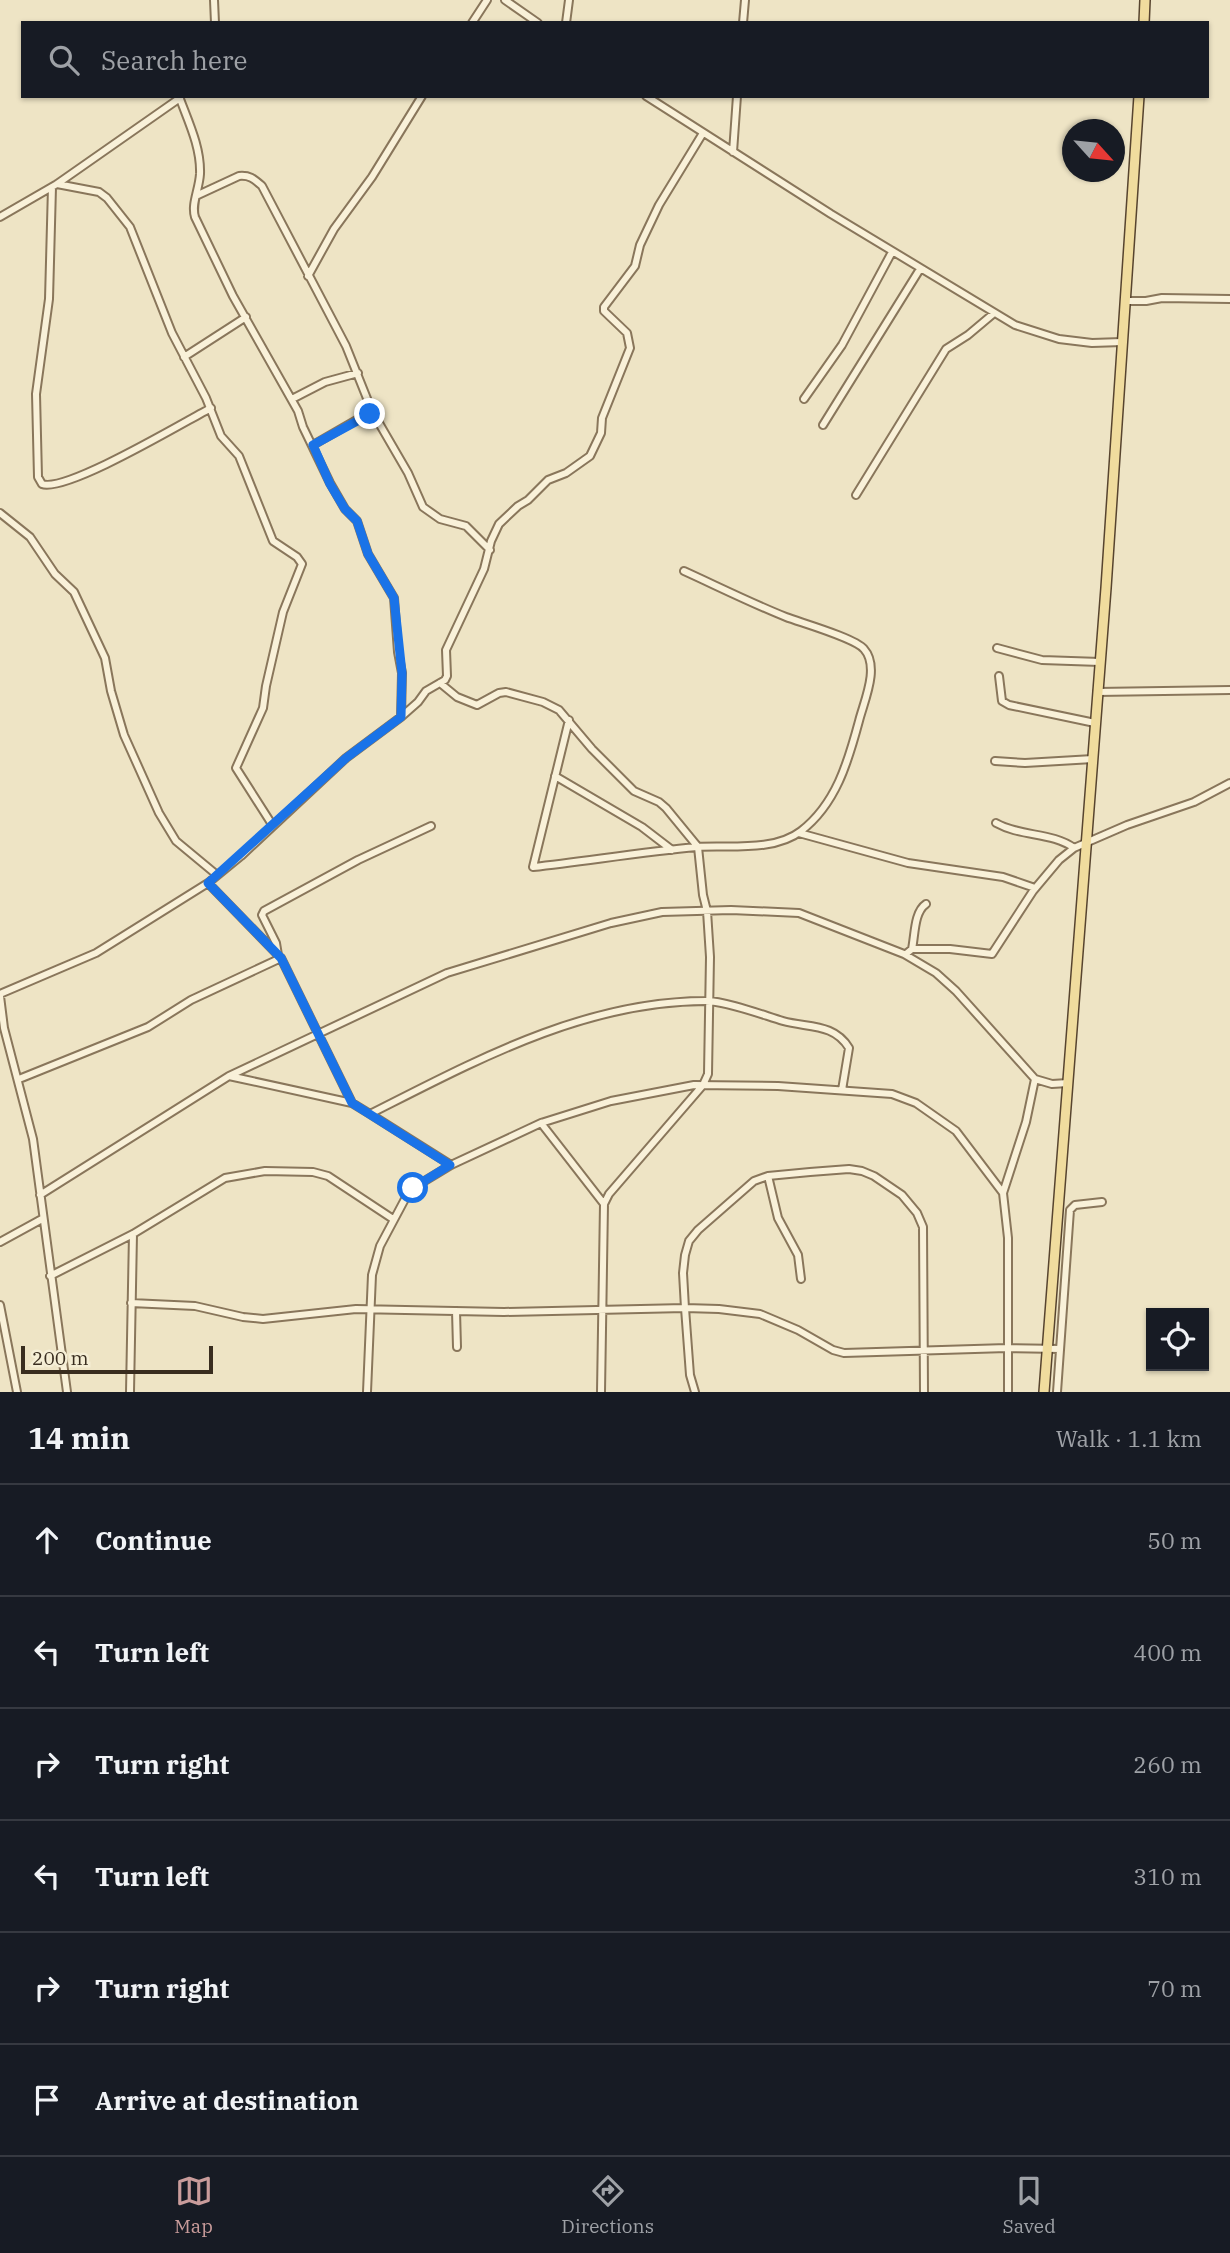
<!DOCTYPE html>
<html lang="en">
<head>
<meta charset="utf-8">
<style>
	:root { --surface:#171b24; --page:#242831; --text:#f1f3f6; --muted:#9ea1a6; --line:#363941; --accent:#c99c9b }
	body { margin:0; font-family:"IBM Plex Serif",serif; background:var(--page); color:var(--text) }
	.controls { position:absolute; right:21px; bottom:21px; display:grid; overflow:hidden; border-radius:0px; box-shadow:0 2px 5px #0004 }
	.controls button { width:63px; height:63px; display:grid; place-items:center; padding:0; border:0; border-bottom:2px solid var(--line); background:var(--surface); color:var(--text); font:35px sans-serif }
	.compass { position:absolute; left:1062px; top:119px; width:63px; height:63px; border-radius:50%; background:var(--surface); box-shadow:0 2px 5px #0004; rotate:117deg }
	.scale { position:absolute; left:21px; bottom:18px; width:192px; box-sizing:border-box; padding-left:7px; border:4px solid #392d1f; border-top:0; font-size:19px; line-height:24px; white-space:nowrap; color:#392d1f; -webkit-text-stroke:5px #f5eed5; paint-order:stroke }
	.stop { position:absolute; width:21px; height:21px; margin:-16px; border:5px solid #1a73e8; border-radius:50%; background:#fff }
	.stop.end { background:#1a73e8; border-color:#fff; box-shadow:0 2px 7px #0008 }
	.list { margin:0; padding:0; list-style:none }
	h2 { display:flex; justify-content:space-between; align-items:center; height:91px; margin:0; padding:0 28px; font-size:30px }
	h2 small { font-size:23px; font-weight:400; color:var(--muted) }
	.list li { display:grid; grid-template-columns:46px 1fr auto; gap:21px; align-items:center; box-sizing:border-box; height:112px; padding:0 28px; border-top:2px solid var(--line) }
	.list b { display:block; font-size:26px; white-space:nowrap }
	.list em { font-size:23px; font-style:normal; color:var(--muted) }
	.icon { flex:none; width:38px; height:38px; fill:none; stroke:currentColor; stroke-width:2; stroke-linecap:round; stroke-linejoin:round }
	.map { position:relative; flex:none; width:1230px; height:1392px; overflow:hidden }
	.search { position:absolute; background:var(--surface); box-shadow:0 2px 5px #0004; left:21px; right:21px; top:21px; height:77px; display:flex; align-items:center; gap:18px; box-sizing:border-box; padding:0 24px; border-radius:0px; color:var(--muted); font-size:26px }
	.sheet { height:763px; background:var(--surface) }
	nav { display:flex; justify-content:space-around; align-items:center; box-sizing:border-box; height:98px; border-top:2px solid var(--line); background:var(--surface); font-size:19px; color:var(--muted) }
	nav a { display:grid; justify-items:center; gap:4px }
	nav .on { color:var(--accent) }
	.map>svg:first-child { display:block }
</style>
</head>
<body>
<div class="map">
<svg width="1230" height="1392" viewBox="0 0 1230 1392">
	<rect width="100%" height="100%" fill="#eee4c5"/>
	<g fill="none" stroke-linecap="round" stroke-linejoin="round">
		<defs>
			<path id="minor" d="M214,0L215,23
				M505,0L538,23
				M472,23L487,0
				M566,23L569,0
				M743,23L745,0
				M646,96L831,214L1015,325L1059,339L1092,343L1122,342
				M180,99C189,123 201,148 200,174C199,190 191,204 195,217L233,296L298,411L303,427L330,483L345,509L357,521L368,554L394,598L398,652L402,673L401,717
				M733,152L737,96
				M57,184L99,192L107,198L130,227L172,333L206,398L221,436L239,456L273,541L297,557L302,564L283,612L266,686L263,708L236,768L273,826
				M52,187L49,299L36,394L38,477L42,484C66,493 184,422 211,408
				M198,195L239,176C250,175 254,179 262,186L346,346L372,411L408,473L423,507L440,519L466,526L490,550
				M0,217L57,184L180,98
				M308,276L334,229L372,177L422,96
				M1126,301H1146L1162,298L1230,299
				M184,357L246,317
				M292,399L325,382L358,373
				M804,399L842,345L892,252
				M823,425L920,269
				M313,445L372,411
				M856,495L946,349L968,335L993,314
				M0,513L30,537L55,574L74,592L105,658L111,691L124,735L159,813L176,841L217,875
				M997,648L1042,660L1100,662
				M999,676L1002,701L1009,705L1095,723
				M440,683L457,697L477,705L499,693L506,692L543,702L559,710L592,749L634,791L659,802L666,808L698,847L703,895L707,911L710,957L708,1074L703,1085L609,1194L604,1204L601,1392
				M1097,692L1230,690
				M569,720L533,867C587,861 642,852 697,847C728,845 774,852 801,831C836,804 848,762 859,721C864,701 880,667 864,649C855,638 802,623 786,617C751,603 717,586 684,571
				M995,761L1025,763L1093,759
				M555,776L642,827L672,850
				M996,823C1021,837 1052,832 1074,848
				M799,833L908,863L1003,877L1035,888
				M208,883L279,956
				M912,949C915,935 914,912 926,904
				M906,954L912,949H950L992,954L1033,891L1059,860L1074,848L1127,825L1194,802L1230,783
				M278,955L276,943L262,915L264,911L358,860L431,826
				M0,994L96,953L208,883L241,856L346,758L401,717L418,702L426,691L445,680L447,676L446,650L484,569L491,541L499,524L518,506L528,500L548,480L566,473L590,456L601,433L602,418L630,348L627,333L604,311V307L635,266L640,245L659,205L703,133
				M0,996L4,1028L33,1139L67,1392
				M229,1076L352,1103
				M19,1079L148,1027L191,1000L281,958L352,1103L370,1114
				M541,1123L604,1204
				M451,1165L370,1114C475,1061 584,1001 706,1001C726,1001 763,1015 783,1021C808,1028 834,1023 849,1048L842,1090
				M768,1176L778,1218L798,1255L801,1279
				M1003,1193L1026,1122L1035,1079
				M40,1195L229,1076L447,973L611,923L662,912L731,910L799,913L904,954L936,973L956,991L1035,1079L1052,1084L1068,1083
				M0,1242L42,1219
				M50,1276L133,1234L225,1178L265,1171L313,1172L328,1176L393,1219
				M131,1303L195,1306L243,1317L263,1319L356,1309L504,1312L685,1308L719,1309L760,1314L798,1330L833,1350L844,1353L1007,1348L1060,1349
				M0,1305L17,1392
				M456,1311L457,1347
				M130,1392L133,1234
				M367,1392L372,1275L380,1246L405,1199L413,1188L451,1165L541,1123L611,1101L694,1085L778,1086L892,1094L916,1103L956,1131L1003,1193L1008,1238V1392
				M695,1392L690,1375L685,1308L683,1273L685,1255L689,1241L698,1230L754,1181L768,1176L810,1172L849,1169L862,1171L874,1176L902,1195L917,1213L923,1227L924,1392
				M1057,1392L1070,1210L1075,1205L1102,1202"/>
			<path id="primary" d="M1144,23L1145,0
				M1044,1392L1106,588L1139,96"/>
		</defs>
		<use href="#minor" stroke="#89765b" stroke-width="10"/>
		<use href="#primary" stroke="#57442f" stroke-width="12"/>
		<use href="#minor" stroke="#f9f1d9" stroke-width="6"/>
		<use href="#primary" stroke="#f0dc9e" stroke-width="9"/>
	</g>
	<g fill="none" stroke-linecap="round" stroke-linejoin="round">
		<path stroke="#1a73e8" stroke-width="9" d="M370,414L313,445L330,484L345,509L357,521L368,554L394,598L402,673L401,717L346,758L208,883L281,958L352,1103L450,1165L413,1188"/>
	</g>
</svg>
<div class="controls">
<button><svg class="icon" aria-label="locate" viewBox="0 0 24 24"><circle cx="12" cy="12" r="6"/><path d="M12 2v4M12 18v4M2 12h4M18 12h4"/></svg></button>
</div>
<svg class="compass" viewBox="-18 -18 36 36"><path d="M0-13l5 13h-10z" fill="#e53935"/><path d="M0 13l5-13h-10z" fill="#9ea1a6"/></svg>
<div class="scale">200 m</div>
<div class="stop" style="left:413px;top:1188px"></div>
<div class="stop end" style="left:370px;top:414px"></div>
<div class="search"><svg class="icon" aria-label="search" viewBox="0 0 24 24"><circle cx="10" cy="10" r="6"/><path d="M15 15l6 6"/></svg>Search here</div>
</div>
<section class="sheet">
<h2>14 min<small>Walk · 1.1 km</small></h2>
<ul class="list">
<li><svg class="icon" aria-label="ahead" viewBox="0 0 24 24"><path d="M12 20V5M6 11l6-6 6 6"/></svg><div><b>Continue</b></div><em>50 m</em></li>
<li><svg class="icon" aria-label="left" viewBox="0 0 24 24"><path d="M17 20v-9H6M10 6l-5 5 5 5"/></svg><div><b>Turn left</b></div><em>400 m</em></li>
<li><svg class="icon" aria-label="right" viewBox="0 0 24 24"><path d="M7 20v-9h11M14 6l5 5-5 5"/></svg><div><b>Turn right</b></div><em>260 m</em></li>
<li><svg class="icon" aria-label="left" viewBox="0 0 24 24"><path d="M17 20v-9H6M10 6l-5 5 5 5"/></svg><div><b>Turn left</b></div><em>310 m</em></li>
<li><svg class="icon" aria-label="right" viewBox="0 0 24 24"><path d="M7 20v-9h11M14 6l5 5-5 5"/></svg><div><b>Turn right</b></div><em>70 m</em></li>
<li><svg class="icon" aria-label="arrive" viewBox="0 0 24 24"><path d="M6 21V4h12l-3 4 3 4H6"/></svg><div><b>Arrive at destination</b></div></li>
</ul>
</section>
<nav>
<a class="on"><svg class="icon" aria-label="map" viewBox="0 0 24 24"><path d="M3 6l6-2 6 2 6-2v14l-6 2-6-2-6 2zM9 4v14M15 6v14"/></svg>Map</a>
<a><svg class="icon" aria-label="directions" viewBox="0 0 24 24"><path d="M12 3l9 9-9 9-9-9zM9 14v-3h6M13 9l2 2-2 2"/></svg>Directions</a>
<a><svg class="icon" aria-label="saved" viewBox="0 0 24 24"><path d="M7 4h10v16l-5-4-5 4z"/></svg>Saved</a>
</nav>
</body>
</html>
